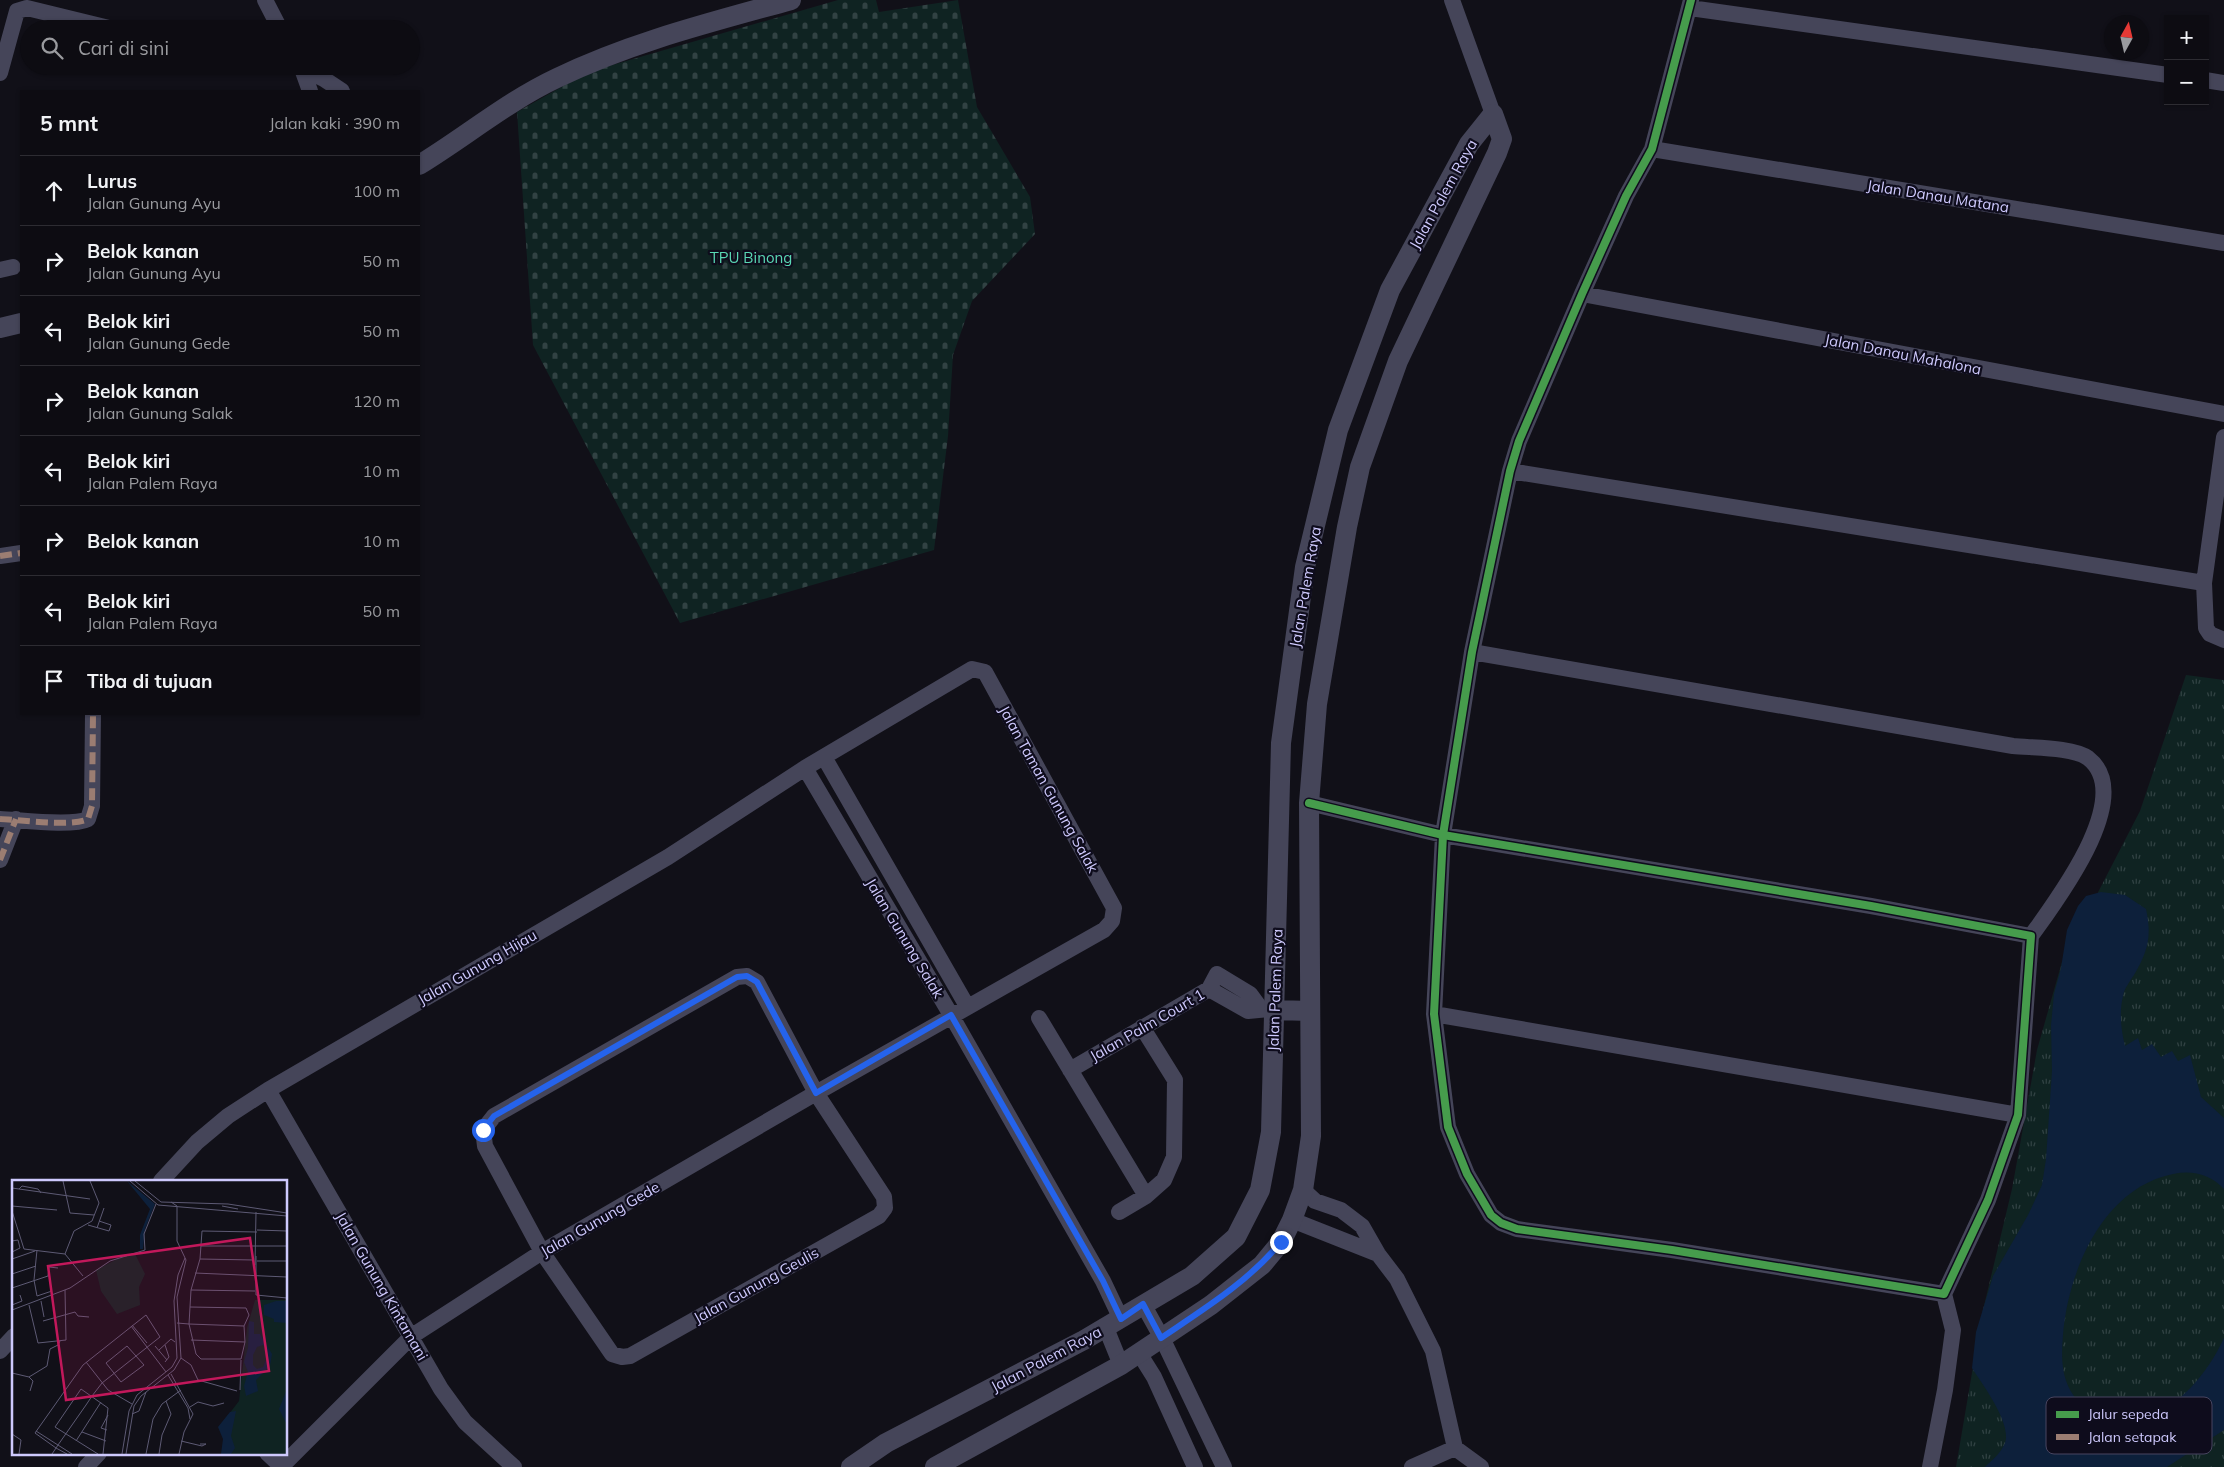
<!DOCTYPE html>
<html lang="id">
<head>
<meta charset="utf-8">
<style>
	:root { --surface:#0d0c12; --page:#1b1a20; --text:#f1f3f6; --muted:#9a9b9f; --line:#2d2c32 }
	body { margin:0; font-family:Mulish,sans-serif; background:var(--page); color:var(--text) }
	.controls { position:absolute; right:15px; top:15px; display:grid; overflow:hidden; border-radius:0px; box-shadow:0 1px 4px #0004 }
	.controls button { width:45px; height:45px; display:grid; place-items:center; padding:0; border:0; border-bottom:1px solid var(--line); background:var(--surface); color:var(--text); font:25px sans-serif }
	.compass { position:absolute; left:2104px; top:15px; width:45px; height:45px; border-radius:50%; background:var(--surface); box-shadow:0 1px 4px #0004; rotate:8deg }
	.stop { position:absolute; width:15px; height:15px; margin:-11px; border:4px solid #2563eb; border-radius:50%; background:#fff }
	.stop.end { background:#2563eb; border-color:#fff; box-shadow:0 1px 5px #0008 }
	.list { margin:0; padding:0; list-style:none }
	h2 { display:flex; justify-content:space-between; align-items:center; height:65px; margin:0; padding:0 20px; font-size:21px }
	h2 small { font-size:16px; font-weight:400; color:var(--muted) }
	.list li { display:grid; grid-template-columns:32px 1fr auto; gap:15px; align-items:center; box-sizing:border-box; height:70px; padding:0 20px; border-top:1px solid var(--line) }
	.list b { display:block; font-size:19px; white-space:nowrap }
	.list p { margin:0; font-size:16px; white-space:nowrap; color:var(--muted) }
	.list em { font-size:16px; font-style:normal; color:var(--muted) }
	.icon { flex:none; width:28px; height:28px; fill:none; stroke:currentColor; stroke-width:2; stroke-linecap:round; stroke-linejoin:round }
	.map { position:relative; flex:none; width:2224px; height:1467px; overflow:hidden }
	.search { position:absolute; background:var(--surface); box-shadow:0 1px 4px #0004; left:20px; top:20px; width:400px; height:55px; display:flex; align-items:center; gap:12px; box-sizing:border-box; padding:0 18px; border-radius:28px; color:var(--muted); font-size:19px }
	.panel { position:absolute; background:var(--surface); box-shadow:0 1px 4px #0004; left:20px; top:90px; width:400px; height:625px; border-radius:0px }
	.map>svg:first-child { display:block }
</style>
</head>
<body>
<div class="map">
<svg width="2224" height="1467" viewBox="0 0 2224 1467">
	<defs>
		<pattern id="grass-tufts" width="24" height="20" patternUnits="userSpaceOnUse" patternTransform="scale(1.25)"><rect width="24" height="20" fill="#0f2322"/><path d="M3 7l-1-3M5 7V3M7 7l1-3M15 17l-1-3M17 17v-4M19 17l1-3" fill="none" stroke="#314243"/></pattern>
		<pattern id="cemetery-stones" width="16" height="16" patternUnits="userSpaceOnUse" patternTransform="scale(1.25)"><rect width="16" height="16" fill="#0f2322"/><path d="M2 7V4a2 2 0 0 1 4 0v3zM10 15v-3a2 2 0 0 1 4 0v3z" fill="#314243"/></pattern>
	</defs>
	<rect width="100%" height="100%" fill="#111018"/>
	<path fill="url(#grass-tufts)" d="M2186,675L2224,680V1467H1956L1982,1314L2012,1189L2037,1050L2062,962L2140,811Z"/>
	<path fill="url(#cemetery-stones)" d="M838,0H876L879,12L958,0L977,107L1030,197L1035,234L972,301L953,355L948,436L934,550L680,623L533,345L517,112L588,72Z"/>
	<path fill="#0d203b" d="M2101,892L2125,895L2146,909C2152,936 2148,951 2134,975C2130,981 2124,989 2123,996C2119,1013 2121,1029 2125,1046L2138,1038L2142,1050L2152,1044L2161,1057L2172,1051L2178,1061L2190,1055L2201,1097L2224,1118V1189C2210,1174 2192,1170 2173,1174C2103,1188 2068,1271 2063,1335C2060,1368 2063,1395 2094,1414C2106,1421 2122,1425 2137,1421C2176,1412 2208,1373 2224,1338V1430L2167,1467H1985C1992,1460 2001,1453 2005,1443C2012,1423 1982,1384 1972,1368L1976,1332L1993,1276L2028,1215L2042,1185L2046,1159L2052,1071L2051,1025L2054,994L2061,968L2067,930L2078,906L2086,896Z"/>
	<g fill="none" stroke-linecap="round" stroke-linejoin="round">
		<path stroke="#454559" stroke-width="16" d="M265,0L280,29
			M1452,0L1493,114
			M1690,8L2168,75
			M301,66L310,91
			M302,68L324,79L342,91
			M0,73L17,11L27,8L109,28
			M2205,80L2224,83
			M1652,149L2224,243
			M0,270L13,267
			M1582,294L2224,414
			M2224,437L2204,583L2206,628L2210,634L2224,640
			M1510,471L2204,583
			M0,556L21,553
			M1472,652L2013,746C2032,748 2073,747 2088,758C2137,796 2056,901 2031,936
			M824,757L967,1006
			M805,768L951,1015L1103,1281L1121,1319
			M1309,803L1443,835L1871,906L2031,936L2018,1115L1988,1200L1944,1294L1672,1250L1517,1229L1501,1223L1491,1215L1467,1174L1448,1127L1434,1014L1443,835L1472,652L1510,471L1519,441L1582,294L1626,196L1652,149L1691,0
			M0,819C21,820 72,827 88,819L92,806L93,714
			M0,860L16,819
			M747,976L757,982L816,1093L884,1197L885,1208L879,1216L630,1356L622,1357L612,1354L542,1252L485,1146L483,1130L494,1116L737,977Z
			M1209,989L1248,1011L1269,1009
			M1434,1014L2018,1115
			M1039,1018L1146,1196
			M1070,1070L1209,989L1217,974L1250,994L1261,1009
			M268,1090L441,1389L465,1422L514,1467
			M161,1181L197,1142L228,1116L268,1090L668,857L805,768L972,669L985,672L1114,908L1112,921L1104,930L816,1093L542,1252L412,1336L281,1467
			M1303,1190L1315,1201L1341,1210L1362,1226L1378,1254L1397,1279L1433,1351L1455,1448L1481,1467
			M1119,1212L1146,1196L1164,1180L1174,1157L1175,1080L1142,1027
			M1292,1220L1378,1254
			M1143,1304L1163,1340L1224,1467
			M1106,1328L1121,1365
			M0,1351L14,1336
			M1139,1353L1154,1377L1195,1467
			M267,1453L282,1467
			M86,1467L99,1453
			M1412,1467L1455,1448
			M1930,1467L1945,1390L1953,1330L1944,1294"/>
		<path stroke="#454559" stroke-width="20" d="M419,165C465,137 508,101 557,78C631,42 712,22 791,0
			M0,328L21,323
			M1275,1010L1310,1011
			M851,1467L886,1443L1084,1340L1192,1276L1236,1237L1260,1190L1271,1132L1281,743L1305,567L1338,430L1390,290L1469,144L1493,114L1502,139L1497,153L1398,361L1360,467L1347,527L1317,704L1309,803L1311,1136L1303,1190L1292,1220L1281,1242L1262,1265L1211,1305L1121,1365L935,1467"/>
		<path stroke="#9b7d72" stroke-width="6" stroke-dasharray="12 6" stroke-linecap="butt" d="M0,556L21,553
			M0,819C21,820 72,827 88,819L92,806L93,714
			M0,860L16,819"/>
		<defs>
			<path id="cycleway" d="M1309,803L1443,835L1871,906L2031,936L2018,1115L1988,1200L1944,1294L1672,1250L1517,1229L1501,1223L1491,1215L1467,1174L1448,1127L1434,1014L1443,835L1472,652L1510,471L1519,441L1582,294L1626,196L1652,149L1691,0"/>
		</defs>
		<use href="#cycleway" stroke="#0e0c1c" stroke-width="11"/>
		<use href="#cycleway" stroke="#469c4c" stroke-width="8"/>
	</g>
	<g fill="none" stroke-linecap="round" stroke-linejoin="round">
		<path stroke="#2563eb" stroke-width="6" d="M483,1130L494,1116L737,977L747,976L757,982L816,1093L951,1015L1103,1281L1121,1319L1143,1304L1161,1338C1204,1309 1248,1282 1281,1242"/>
	</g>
	<g text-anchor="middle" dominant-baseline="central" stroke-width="4.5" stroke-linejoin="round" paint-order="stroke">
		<g font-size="15" fill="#cec9fd" stroke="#0e0c1c">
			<text transform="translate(1443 194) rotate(-61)">Jalan Palem Raya</text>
			<text transform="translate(1938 196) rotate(9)">Jalan Danau Matana</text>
			<text transform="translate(1903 354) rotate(11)">Jalan Danau Mahalona</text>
			<text transform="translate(1305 587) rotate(-80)">Jalan Palem Raya</text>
			<text transform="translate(1049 789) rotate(61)">Jalan Taman Gunung Salak</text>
			<text transform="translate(905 938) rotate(59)">Jalan Gunung Salak</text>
			<text transform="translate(477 967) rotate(-30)">Jalan Gunung Hijau</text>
			<text transform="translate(1275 990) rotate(-88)">Jalan Palem Raya</text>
			<text transform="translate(1147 1025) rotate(-30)">Jalan Palm Court 1</text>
			<text transform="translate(600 1219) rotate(-30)">Jalan Gunung Gede</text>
			<text transform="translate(756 1285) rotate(-29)">Jalan Gunung Geulis</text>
			<text transform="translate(382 1286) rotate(60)">Jalan Gunung Kintamani</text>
			<text transform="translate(1046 1359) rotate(-28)">Jalan Palem Raya</text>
		</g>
		<g font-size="15" fill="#5ad8b5" stroke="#0e0c1c">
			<text x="751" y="257">TPU Binong</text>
		</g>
	</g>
	<g transform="translate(12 1180)">
		<rect width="275" height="275" fill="#111018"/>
		<path d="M243,120H275V274H211V255L207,247L227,221L235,148Z" fill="#0f2322"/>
		<path d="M115,74H123L133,94L127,107L128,125L105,134L89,111L84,90Z" fill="#0f2322"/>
		<path d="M115,1L143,24L133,49L131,69H128V55L138,29ZM264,121H275V143L262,142V139L252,135V125ZM237,141L242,142V154H248L260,174L258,186L244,200L246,211L234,216L232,206L236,192L232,182L236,168ZM251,165L255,170V178L251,187L245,189L241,185V175L245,167ZM275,209L274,229L275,245L267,229ZM224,231L219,256L223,268L219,274H209L211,259L206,247L218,232Z" fill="#0d203b" fill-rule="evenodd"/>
		<path fill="none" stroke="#5d5a74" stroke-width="1" d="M51,1L58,33L82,35M118,1L146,25L275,36M123,1L149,22L216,24L275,33M0,8L78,19M7,9L10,6L26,9L29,13M0,26L45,30M210,26L226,29M0,31L12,69L53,74L62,51L80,41L87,23L78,1M76,45L97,51L99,45L87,41M85,48L92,28M245,50L275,51M0,61L6,60L8,68L0,72M189,66H275M25,70L22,100L25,116L40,111M53,74L71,96M244,76V115L275,118M0,79L23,71M188,79L242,80M245,81H275M243,85L244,32M183,93L275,97M0,94L24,86M0,108L36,96L37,87L46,88M179,110L243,111M29,121L32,137M0,125L10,121L8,115M17,125L26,163L54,160L53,110M178,127L234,128L237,135L232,146M0,130L58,108L98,81L133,70L132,54L144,24M31,141L63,132L66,136L77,137M165,143L177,144L232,146L233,162L229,179H189L184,174L177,144L179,110L188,79L190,51L245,52M120,145L135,163M119,146L154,192M179,160L233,162M153,165L157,177L153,182M115,166L132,185L109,202L94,183ZM143,166L155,180M147,170L159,159L163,162M169,178L179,185L186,200L225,211M74,182L96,210L120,224M0,193L17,197L35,186L38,169L46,165L48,161M159,194L181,234L172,252L167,274M156,195L176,228L178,239M17,197L21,201L18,211M228,210L229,180M178,227L186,222L201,226L212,223M120,234L127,231L134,212M95,250L89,248L96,235M24,251L60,274M70,252L94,261M0,254L9,260L7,274M64,261L89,222M169,261L190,266L194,264H188M40,274L46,265L74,225L80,216L90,203L148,157L134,135L71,185L23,253L44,268L55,274M86,274L43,247L69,209L96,228L91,274M110,274L117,231L125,215L160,187L165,178L162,121L166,95L173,78M114,274L122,226L129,216L162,190L169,178L165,117L174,80L165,61V26L159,22M134,274L141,239L150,224L169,210M147,274L150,255L159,234L154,221"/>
		<path fill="#c2185b" fill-opacity="0.15" stroke="#c2185b" stroke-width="2.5" d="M238,58L257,191L54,220L36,86Z"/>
		<rect width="275" height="275" fill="none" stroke="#cec9fd" stroke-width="2.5"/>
	</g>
	<rect x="2046" y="1397" width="166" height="57" rx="8" fill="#0e0c1c" stroke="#484560" stroke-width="1"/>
	<rect x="2056" y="1411" width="23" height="7" fill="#469c4c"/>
	<rect x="2056" y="1434" width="23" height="6" fill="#9b7d72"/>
	<g font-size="14" fill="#cec9fd">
		<text x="2088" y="1419">Jalur sepeda</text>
		<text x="2088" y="1442">Jalan setapak</text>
	</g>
</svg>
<div class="controls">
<button>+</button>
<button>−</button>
</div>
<svg class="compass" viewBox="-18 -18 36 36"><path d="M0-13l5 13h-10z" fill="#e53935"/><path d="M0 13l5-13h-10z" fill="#9a9b9f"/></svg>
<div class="stop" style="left:483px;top:1130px"></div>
<div class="stop end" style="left:1281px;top:1242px"></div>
<div class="search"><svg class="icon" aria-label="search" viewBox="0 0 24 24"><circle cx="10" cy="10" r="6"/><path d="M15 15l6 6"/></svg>Cari di sini</div>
<section class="panel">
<h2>5 mnt<small>Jalan kaki · 390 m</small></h2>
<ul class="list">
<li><svg class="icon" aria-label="ahead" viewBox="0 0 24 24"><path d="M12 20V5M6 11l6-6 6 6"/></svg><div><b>Lurus</b><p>Jalan Gunung Ayu</p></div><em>100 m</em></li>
<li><svg class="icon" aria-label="right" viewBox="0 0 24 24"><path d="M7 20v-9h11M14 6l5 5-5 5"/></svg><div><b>Belok kanan</b><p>Jalan Gunung Ayu</p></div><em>50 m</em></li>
<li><svg class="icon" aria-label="left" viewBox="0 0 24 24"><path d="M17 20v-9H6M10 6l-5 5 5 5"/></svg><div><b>Belok kiri</b><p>Jalan Gunung Gede</p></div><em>50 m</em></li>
<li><svg class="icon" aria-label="right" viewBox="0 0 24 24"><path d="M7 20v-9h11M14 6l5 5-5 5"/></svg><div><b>Belok kanan</b><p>Jalan Gunung Salak</p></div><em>120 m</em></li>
<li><svg class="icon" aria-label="left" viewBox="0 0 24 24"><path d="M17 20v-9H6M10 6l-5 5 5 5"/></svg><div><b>Belok kiri</b><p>Jalan Palem Raya</p></div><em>10 m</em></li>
<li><svg class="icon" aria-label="right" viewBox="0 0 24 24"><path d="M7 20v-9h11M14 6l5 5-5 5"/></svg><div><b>Belok kanan</b></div><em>10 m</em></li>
<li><svg class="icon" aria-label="left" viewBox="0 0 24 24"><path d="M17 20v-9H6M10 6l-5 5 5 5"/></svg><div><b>Belok kiri</b><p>Jalan Palem Raya</p></div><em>50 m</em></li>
<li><svg class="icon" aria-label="arrive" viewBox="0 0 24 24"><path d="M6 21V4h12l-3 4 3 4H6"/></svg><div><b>Tiba di tujuan</b></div></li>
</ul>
</section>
</div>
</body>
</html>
